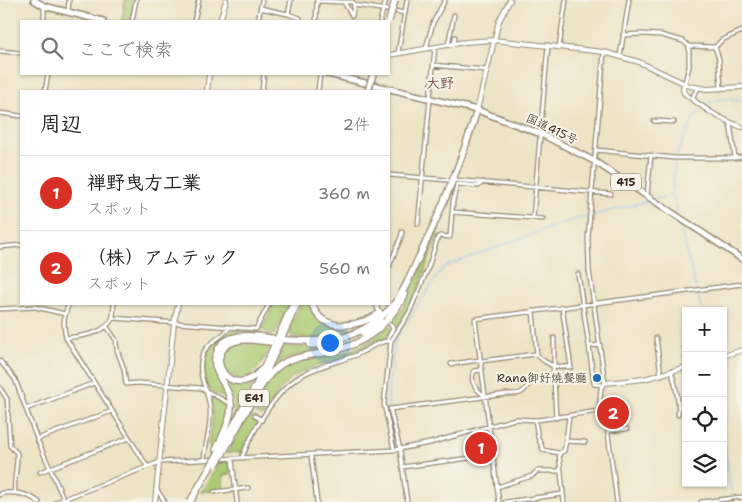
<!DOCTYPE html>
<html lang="ja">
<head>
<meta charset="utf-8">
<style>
	:root { --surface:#fff; --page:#f6f6f6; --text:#222; --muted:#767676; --line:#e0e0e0; --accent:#d93025 }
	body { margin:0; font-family:"Shantell Sans","Klee One",sans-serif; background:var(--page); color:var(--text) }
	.controls { position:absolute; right:15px; bottom:15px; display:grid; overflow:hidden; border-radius:0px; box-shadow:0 1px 4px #0004 }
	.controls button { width:45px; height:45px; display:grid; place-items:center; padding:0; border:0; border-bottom:1px solid var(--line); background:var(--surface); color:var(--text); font:25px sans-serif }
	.you { position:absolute; left:329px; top:342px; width:18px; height:18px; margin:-12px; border:4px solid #fff; border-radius:50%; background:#1a73e8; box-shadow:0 0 0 8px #1a73e833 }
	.badge { display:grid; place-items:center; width:32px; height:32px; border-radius:50%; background:var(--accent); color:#fff; font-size:16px; font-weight:700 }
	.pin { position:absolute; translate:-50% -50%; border:2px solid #fff; box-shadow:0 1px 5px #0006 }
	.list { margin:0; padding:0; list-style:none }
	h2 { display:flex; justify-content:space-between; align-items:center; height:65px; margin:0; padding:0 20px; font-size:21px }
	h2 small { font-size:16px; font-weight:400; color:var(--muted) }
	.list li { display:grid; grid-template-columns:32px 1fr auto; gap:15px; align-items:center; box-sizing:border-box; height:75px; padding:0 20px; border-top:1px solid var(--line) }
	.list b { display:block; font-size:19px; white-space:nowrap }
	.list p { margin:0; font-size:16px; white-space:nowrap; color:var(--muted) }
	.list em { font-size:16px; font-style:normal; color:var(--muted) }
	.icon { flex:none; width:28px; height:28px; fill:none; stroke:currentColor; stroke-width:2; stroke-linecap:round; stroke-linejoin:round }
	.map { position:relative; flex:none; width:742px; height:502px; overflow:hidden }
	.search { position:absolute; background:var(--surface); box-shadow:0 1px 4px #0004; left:20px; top:20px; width:370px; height:55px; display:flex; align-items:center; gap:12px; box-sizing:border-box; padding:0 18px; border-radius:0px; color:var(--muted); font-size:19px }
	.panel { position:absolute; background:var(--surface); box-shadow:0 1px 4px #0004; left:20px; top:90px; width:370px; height:215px; border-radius:0px }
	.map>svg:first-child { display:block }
</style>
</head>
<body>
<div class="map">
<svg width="742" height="502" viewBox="0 0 742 502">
	<rect width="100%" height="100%" fill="#f7f3e8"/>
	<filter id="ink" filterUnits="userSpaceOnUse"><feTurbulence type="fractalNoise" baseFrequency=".02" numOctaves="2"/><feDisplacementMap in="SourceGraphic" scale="10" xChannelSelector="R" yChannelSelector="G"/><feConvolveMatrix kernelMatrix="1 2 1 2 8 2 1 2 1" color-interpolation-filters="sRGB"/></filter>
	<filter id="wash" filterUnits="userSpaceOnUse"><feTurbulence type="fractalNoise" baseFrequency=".0096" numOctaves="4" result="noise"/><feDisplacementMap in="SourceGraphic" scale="20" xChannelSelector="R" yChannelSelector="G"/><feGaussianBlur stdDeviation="1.12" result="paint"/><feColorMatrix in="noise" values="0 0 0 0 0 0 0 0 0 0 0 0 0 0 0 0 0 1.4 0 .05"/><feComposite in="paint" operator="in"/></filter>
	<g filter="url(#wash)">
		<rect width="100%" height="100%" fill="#ede4c6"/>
		<path fill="#accb73" stroke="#747a48" d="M125,0H135L131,21H122Z
			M434,233L438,234C427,267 415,299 397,329L392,323L404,306L403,305L419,274Z
			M274,304H289L275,334H269L262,329Z
			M301,304H309C318,330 338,331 362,326C339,337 315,342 290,335L291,325Z
			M389,326L392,329L385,339C374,339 364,349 354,354C335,362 313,364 295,376C281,385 272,402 264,415L261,416L251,411C258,398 265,382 277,373C294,358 319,359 339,354C359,349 374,339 389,326Z
			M232,330L261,332L263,334C241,334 221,330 213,356L228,399C221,396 212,393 207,387C197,375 202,354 212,344C218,338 227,336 232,330Z
			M362,338C333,351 294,350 270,369L285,346C314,349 334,348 362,338Z
			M249,343L270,345C266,353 263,363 256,370C236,393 209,364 232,346Z
			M223,378C233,386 242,387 254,381L233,420C237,402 232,392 223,378Z
			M214,396L229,405V411L213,453L208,443L213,417L210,400L211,397Z
			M249,415L258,419L259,422L242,452L226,453L229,450Z
			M220,461H230L231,474L223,475L224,489L201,492Z"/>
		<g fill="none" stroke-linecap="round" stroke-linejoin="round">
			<path stroke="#86b6f2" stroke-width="1" d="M705,106C715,95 729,100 742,101
				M676,156L694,118L702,109
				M675,161L672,195L677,213
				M656,199L672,195
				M678,219L696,288
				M697,292L702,311
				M723,434L732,496
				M397,446L388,411V392L395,341L408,319L444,267L562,223L649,201"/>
		</g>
	</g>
	<g filter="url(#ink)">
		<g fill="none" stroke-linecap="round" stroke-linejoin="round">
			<path stroke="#c9bfa4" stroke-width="3" stroke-dasharray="3 1.5" stroke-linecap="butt" d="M230,403L255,416"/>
			<defs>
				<path id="minor" d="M318,1L344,2L352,16L354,5L387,10
					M344,2H353L354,5
					M260,8L288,14L291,0
					M395,11L404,13
					M68,12L69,0
					M288,14L300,18V21
					M44,21V6
					M132,21L136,0
					M194,21L199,0
					M258,21L262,0
					M316,21L317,0
					M380,21L386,0
					M623,35L642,34L661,35L683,41L689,46L715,47L722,40L742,31
					M454,44L455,37
					M448,45L454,15
					M559,47L566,0
					M715,47L719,59L721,89
					M426,48L433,23L445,0
					M0,51L21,53
					M398,53L407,0
					M620,56L629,0
					M433,65L486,70
					M684,85L689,67V46
					M45,91L48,74
					M262,91L264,74
					M318,91L320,74
					M693,100L694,94L699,88
					M0,113L21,116
					M654,121L674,122
					M730,123L735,158
					M596,150L675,158H735L742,157
					M389,175L448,180
					M454,180L611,194
					M647,196L651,155
					M452,212L533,218
					M543,219L533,218L548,45
					M418,224L435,47
					M0,247L21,245
					M389,267L401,237L402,232
					M578,274L589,346
					M69,304C63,316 63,325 66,338L147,466
					M376,304L378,310
					M0,309L35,307L65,314
					M533,311L537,355
					M113,318L256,329L269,304
					M107,327L116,340L117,350L124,369L126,384L138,383L201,388L227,402
					M66,338C81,336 108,334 113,316C114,312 113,308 114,304
					M554,338V367
					M656,338L661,375
					M387,341L393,328L390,324
					M684,343L686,361
					M600,345L589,346L594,384L603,385
					M0,361L15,379L37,439L65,502
					M481,361L536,354L544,361L553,366
					M451,364L480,360
					M482,370L474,371C469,381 476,390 485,396
					M671,372C675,380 680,405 678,415
					M554,378L556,418
					M0,388L7,399L10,446L17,453C18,466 13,478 15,492
					M26,409L94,383
					M599,411L601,388L605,383L589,270L588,237L604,52
					M599,411L604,414L607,426L617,502
					M255,416L262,420
					M535,420L538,437L543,450L559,453L564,502
					M608,431L627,429
					M37,439L112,411
					M566,441L569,416
					M394,450L384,404L391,341L409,313L427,271L438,237L440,236L450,237L453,201L457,184L478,186L483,182
					M559,453L564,451L566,441L585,442
					M311,455L317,502
					M242,457C253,430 278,386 306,373C322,365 340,361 356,355C370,349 376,341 391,341
					M232,459L237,502
					M204,460C205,443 212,425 210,409C209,390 194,372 204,352C209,341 222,338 229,328
					M402,467L493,455
					M40,472L129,438
					M497,487L532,476L537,471H560
					M157,490L165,502
					M214,492L248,488
					M0,495L2,493C17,492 26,493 39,502
					M56,502L160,462L394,450L430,443L515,419L537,420L599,411
					M407,502L400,449L390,409L507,394C525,394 521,393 531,382L554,378L553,366L571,367L562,307
					M499,502L475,319L742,284
					M505,502L563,494
					M701,502L742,497"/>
				<path id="tertiary" d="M220,21L226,0
					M389,55L465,42L494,40L604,52L639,62L690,86L707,89L742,87
					M684,85L683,89L684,93C705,109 717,118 742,127
					M207,91L209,74
					M477,110L499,21L510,0
					M723,356L742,350
					M605,383L644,379L686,367
					M155,502L174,323L178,304"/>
				<path id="trunk" d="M34,0L44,6L103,21
					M328,74L477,110L541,134L594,161L742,259"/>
				<path id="motorway" d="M312,304C322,334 359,327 380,313
					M363,333L381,322
					M285,340C308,341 331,343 353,334C368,328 382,318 393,305C405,292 410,275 418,259C441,211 462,161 477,110
					M310,345L331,344
					M261,370C231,404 199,353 236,341C246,338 259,341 270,342
					M262,381L297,304
					M252,401C261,386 271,369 287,361C299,356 315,354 328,352C365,345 386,327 405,295
					M216,450C222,436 232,419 231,403C230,391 221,382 217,371C214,365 214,358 217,352C225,330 254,336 272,338
					M219,452L257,383L293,304
					M223,453L253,399"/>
			</defs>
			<use href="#minor" stroke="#948772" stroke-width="5.5"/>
			<use href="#tertiary" stroke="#948772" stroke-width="6"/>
			<use href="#trunk" stroke="#948772" stroke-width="8"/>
			<use href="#motorway" stroke="#948772" stroke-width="8"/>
			<use href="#minor" stroke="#fff" stroke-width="3"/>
			<use href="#tertiary" stroke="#fff" stroke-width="4"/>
			<use href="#trunk" stroke="#fff" stroke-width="5"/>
			<use href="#motorway" stroke="#fff" stroke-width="5.5"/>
			<defs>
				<path id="motorway-bridge" d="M389,21L395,0
					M368,91L373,74
					M216,464L223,453
					M190,502L219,452"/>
			</defs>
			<use href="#motorway-bridge" stroke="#948772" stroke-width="8" stroke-linecap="butt"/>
			<use href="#motorway-bridge" stroke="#fff" stroke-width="5.5"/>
		</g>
	</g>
	<circle fill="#1f6fb2" stroke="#f7f3e8" stroke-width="2" cx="597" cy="378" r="5"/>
	<g text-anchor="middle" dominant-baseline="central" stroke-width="4" stroke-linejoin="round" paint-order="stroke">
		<g fill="#f7f3e8" stroke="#73665b" stroke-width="1">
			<rect x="611" y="173.5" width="30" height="17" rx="4"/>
			<rect x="239" y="389.5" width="30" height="17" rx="4"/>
		</g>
		<g font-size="11" font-weight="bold" fill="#3b2a1e">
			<text x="626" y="182">415</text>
			<text x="254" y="398">E41</text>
		</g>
		<g font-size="12" fill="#3b2a1e" stroke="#f7f3e8">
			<text transform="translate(552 129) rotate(25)">国道415号</text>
		</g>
		<g font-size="12" fill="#3b2a1e" stroke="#f7f3e8" text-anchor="end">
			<text x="587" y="378">Rana御好燒餐廳</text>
		</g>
		<g font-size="14" font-weight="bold" fill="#735043" stroke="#f7f3e8">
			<text x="440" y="83">大野</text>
		</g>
	</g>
</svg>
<div class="controls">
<button>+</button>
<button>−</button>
<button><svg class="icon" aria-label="locate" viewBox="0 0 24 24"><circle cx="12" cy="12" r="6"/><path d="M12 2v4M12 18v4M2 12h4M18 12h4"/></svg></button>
<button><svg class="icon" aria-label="layers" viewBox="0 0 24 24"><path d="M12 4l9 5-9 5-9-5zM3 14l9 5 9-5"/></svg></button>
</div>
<div class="you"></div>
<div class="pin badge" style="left:481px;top:448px">1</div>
<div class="pin badge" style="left:613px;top:413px">2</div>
<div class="search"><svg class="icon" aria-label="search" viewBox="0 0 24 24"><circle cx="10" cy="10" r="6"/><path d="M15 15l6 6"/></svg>ここで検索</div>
<section class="panel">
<h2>周辺<small>2件</small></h2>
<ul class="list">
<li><span class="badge">1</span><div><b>禅野曳方工業</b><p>スポット</p></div><em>360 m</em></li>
<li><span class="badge">2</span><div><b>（株）アムテック</b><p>スポット</p></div><em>560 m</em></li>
</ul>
</section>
</div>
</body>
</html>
